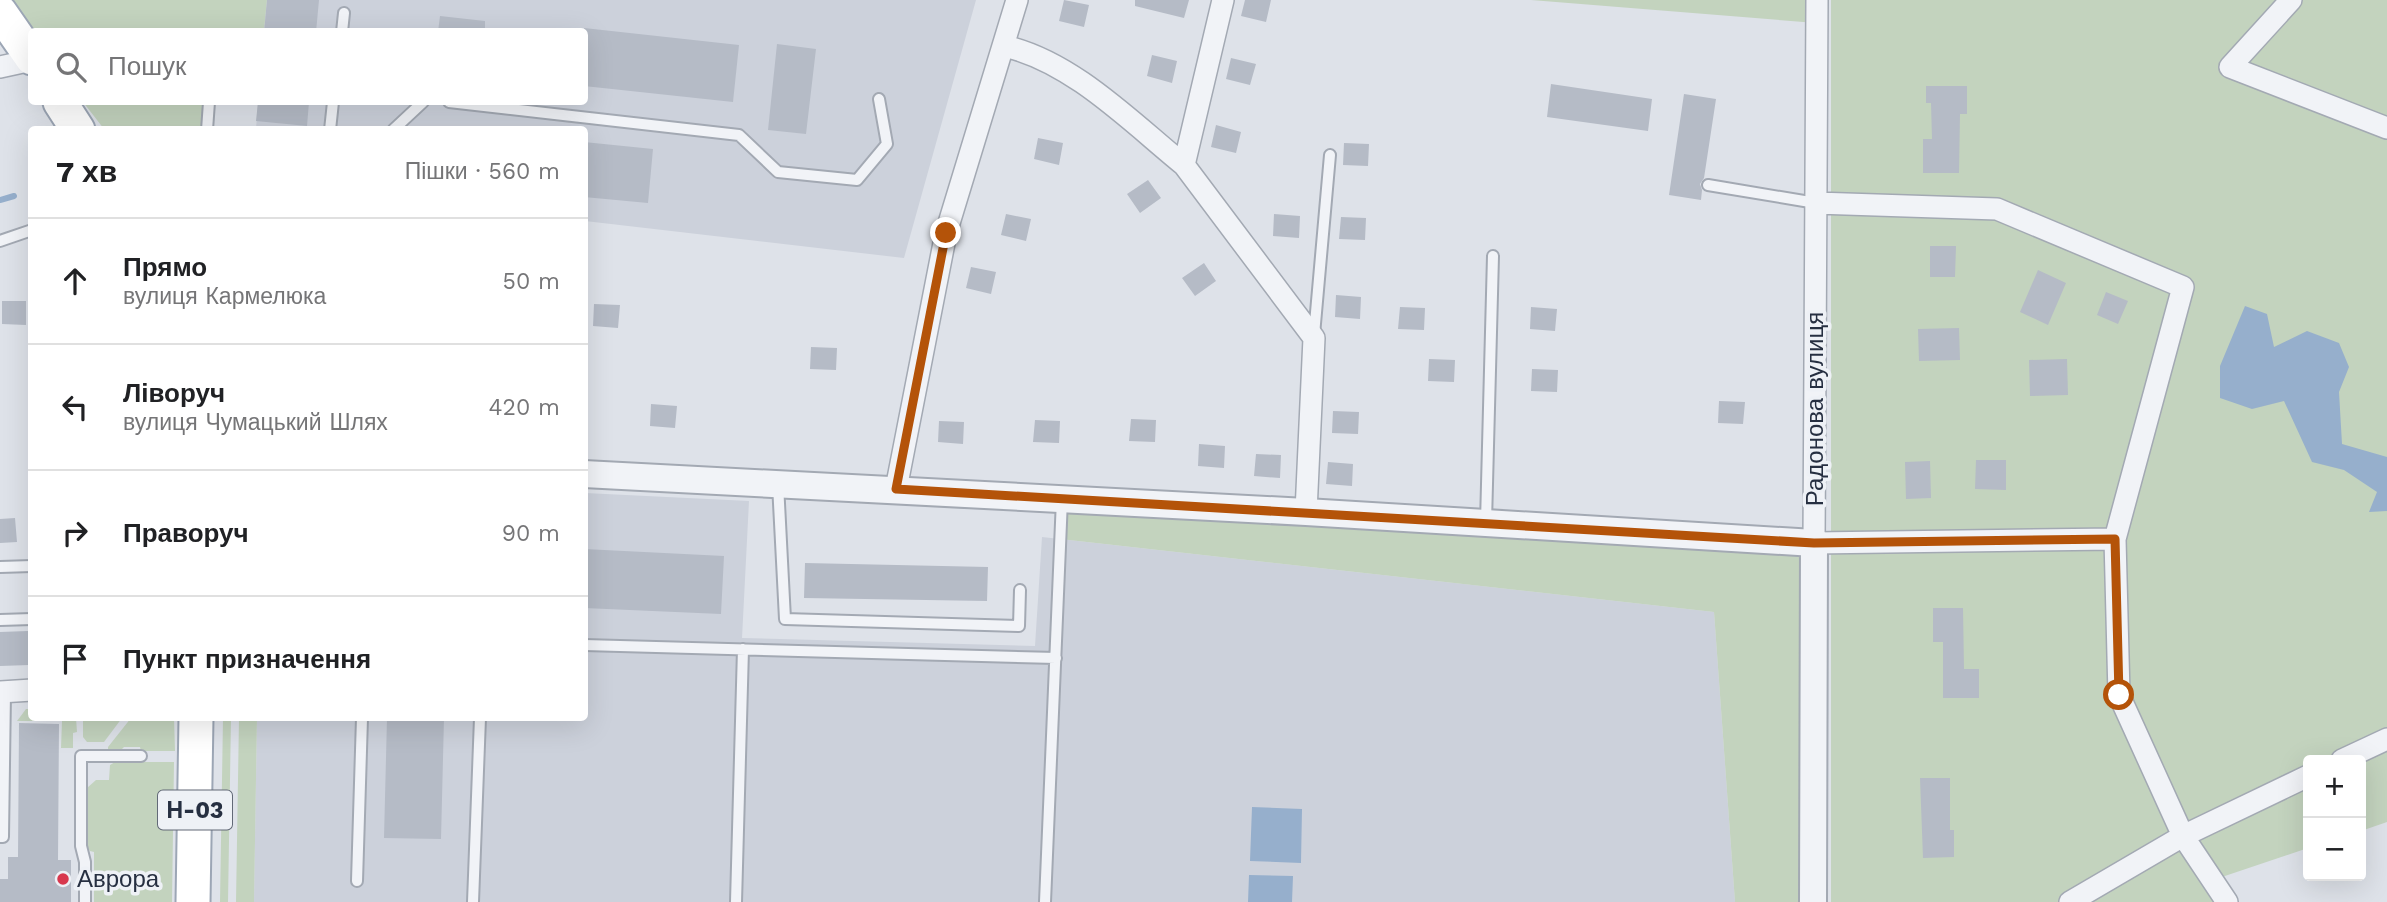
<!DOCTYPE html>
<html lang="uk">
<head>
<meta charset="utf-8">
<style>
	:root { --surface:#fff; --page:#f6f6f6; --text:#202124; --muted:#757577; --line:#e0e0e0 }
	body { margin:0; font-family:"Work Sans",sans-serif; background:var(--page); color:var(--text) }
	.controls { position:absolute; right:21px; bottom:21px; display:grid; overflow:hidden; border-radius:7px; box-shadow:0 7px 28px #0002 }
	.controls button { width:63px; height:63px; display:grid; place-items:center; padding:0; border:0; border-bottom:2px solid var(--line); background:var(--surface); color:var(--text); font:35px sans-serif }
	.stop { position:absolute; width:21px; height:21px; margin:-16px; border:5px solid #b45309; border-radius:50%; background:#fff }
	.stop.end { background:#b45309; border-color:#fff; box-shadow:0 2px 7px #0008 }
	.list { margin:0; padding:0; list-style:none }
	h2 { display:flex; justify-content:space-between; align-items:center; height:91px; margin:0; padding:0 28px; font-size:30px }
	h2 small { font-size:23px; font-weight:400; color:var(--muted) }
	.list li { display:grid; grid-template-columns:46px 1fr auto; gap:21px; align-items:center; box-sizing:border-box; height:126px; padding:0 28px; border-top:2px solid var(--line) }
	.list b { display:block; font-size:26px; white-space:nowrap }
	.list p { margin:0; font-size:23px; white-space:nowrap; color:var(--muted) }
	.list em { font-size:23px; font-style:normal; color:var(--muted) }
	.icon { flex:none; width:38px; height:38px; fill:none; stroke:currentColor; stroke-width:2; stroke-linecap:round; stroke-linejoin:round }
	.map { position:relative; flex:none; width:2387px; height:902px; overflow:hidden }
	.search { position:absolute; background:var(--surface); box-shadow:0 7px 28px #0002; left:28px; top:28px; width:560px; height:77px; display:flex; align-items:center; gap:18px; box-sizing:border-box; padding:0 24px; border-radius:7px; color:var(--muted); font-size:26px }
	.panel { position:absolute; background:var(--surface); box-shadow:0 7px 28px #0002; left:28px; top:126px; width:560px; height:595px; border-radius:7px }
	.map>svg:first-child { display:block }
</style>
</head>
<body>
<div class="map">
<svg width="2387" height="902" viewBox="0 0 2387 902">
	<rect width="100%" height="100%" fill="#dee2e9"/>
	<path fill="#ccd1db" d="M267,0H976L904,258L585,221L584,130L256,129L258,102H584V32L264,31Z
		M585,493L749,501L742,638L1035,646L1042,537L1714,612L1735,902H254L257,718H584Z"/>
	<path fill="#c3d3be" d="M8,0H267L264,31L32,32Z
		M1531,0H1817L1816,23Z
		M1831,0H2387V822L2361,831V760H2308V848L2213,880L2227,902H1831Z
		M83,102H209L207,129H104Z
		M1062,499L1814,543L1813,902H1735L1714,612L1060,539Z
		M26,709H31L32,718H76L77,732L73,733V748H61L62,721H17Z
		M83,718H122L104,742H87L83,737Z
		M131,718H174L175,751H141L140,747H124L120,751H108V747Z
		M223,718H231L228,902H220Z
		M239,718H257L254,902H236Z
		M115,762H174L172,902H94V852L90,851L86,844L87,788L96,780H109L110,765Z"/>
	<path fill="#96afcc" d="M2245,306L2267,314L2274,347L2307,331L2339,343L2349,367L2339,392L2342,444L2387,457V511L2369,512L2377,492L2344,470L2312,462L2284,401L2252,409L2220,398V366Z
		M1252,807L1302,809L1301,863L1250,861Z
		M1249,875L1293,876L1292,902H1248Z"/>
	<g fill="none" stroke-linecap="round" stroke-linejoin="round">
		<path stroke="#96afcc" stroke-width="6" d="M0,200L14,196"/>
	</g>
	<path fill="#b5bbc6" d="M267,0H319L316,32H264Z
		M1064,0L1089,5L1084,27L1059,21Z
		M1135,0H1189L1184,18L1135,6Z
		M1245,0H1271L1266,22L1241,16Z
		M440,16L485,21V32H438Z
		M584,28L739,45L733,102L584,86Z
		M777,44L816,49L806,134L768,130Z
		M1152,55L1177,61L1172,83L1147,76Z
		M1231,58L1256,64L1250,85L1226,79Z
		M1551,84L1652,99L1648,131L1547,117Z
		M1926,86H1967V114H1960L1959,173H1923V139H1932L1931,103H1926Z
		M1684,94L1716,99L1704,178L1700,184L1702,190L1701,200L1669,195Z
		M258,102H309L307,126L256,121Z
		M1216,125L1241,132L1236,153L1211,147Z
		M1038,138L1063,143L1059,165L1034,159Z
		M584,142L653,149L648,203L584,197Z
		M1344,143L1369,144L1368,166L1343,165Z
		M1148,180L1161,198L1140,213L1127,194Z
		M1006,214L1031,219L1026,241L1001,235Z
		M1274,214L1300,216L1299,238L1273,236Z
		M1341,217L1366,218L1365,240L1339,239Z
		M1930,246H1956L1955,277H1930Z
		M1204,263L1216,281L1195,296L1182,278Z
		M971,267L996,272L991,294L966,288Z
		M2038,270L2066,283L2048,325L2020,312Z
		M2106,292L2128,301L2118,324L2097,315Z
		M1336,295L1361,297L1360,319L1335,317Z
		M2,301H26V325L2,324Z
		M594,304L620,305L618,328L593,326Z
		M1400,307L1425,308L1424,330L1398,329Z
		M1531,307L1557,309L1555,331L1530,329Z
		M1959,328L1960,360L1919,361L1918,329Z
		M811,347L837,348L836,370L810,369Z
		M1429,359L1455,360L1454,382L1428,381Z
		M2067,359L2068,395L2030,396L2029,360Z
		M1532,369L1558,370L1557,392L1531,391Z
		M1719,401L1745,402L1743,424L1718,423Z
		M651,404L677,406L675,428L650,426Z
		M1333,411L1359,412L1358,434L1332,433Z
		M1131,419L1156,420L1155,442L1129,441Z
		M1035,420L1060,421L1059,443L1033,442Z
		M939,421L964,422L963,444L938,442Z
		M1199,444L1225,446L1224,468L1198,466Z
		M1256,454L1281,455L1280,478L1254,476Z
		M1976,460H2006V490L1975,489Z
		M1930,461L1931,498L1906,499L1905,462Z
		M1328,462L1353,464L1352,486L1326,484Z
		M15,518L17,542L0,543V519Z
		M584,549L724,556L721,614L584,608Z
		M805,563L988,567L987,601L804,598Z
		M1933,608H1963L1964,669H1979V698H1943V642H1933Z
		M28,631L29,665L0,666V632Z
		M387,718H444L441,839L384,838Z
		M19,723L59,724L58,860H71V902H0V879H8V857H18Z
		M1920,778H1950V830H1954V857L1923,858Z"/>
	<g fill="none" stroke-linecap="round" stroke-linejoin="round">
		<defs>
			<path id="service" d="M342,32L344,13
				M449,102L739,135L778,172L857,180L887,144L879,99
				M207,130L209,102
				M330,130L333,102
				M393,130L423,102
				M1708,185L1816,203
				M0,241L32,230
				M1314,335L1330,155
				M778,484L785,619L1019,626L1020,590
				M1486,522L1493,256
				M0,567L32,566
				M0,620L32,619
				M584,645L1056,658
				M0,837H3L5,692
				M357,881L362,718
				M85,902V862L81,846V756H141
				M473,902L480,718
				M736,902L743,649
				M1045,902L1062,499"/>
			<path id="minor" d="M1223,0L1184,165L1314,338L1306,512
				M1817,0L1814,543L2115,539
				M2291,0L2230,67L2387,128
				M1004,46C1072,61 1131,122 1184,165
				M0,67L32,60
				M1816,203L1997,209L2183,287L2115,539L2119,695L2183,836L2227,902
				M896,489L946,233L1017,0
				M0,692L32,690
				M2342,760L2387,739
				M2070,902L2183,836L2308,776"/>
			<path id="tertiary" d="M584,474L1306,512L1814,543L1813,902"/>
			<path id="primary" d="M0,12L32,58
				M60,102L78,130
				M193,902L196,718"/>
		</defs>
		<use href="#service" stroke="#a3a9b3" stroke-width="14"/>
		<use href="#minor" stroke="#a3a9b3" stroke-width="24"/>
		<use href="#tertiary" stroke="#a3a9b3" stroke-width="30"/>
		<use href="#primary" stroke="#9ca6b5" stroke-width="37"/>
		<use href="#service" stroke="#f1f3f7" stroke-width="10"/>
		<use href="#minor" stroke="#f1f3f7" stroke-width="21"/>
		<use href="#tertiary" stroke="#f1f3f7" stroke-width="26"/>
		<use href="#primary" stroke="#fff" stroke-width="33"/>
	</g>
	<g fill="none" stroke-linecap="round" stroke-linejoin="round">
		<path stroke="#b45309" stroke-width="9" d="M946,233L896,489L1814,543L2115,539L2119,695"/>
	</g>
	<circle fill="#d8384e" stroke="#eef1f6" stroke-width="2.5" cx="63" cy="879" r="7"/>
	<g text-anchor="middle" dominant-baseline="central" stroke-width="7" stroke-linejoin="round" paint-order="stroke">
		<rect fill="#eef1f6" stroke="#626977" stroke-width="2" x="158" y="790.5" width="74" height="39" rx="5"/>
		<g font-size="23" font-weight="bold" fill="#262f41">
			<text x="195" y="810">Н-03</text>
		</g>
		<g font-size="24" fill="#262f41" stroke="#eef1f6">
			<text transform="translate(1815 409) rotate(-90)">Радонова вулиця</text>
		</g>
		<g font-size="24" fill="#262f41" stroke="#eef1f6" text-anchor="start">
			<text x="77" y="879">Аврора</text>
		</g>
	</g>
</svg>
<div class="controls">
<button>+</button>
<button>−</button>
</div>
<div class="stop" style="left:2119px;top:695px"></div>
<div class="stop end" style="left:946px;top:233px"></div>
<div class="search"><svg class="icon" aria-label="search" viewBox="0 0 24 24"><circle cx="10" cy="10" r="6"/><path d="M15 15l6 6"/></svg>Пошук</div>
<section class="panel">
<h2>7 хв<small>Пішки · 560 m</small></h2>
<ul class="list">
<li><svg class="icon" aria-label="ahead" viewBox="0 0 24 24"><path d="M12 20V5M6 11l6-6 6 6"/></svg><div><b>Прямо</b><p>вулиця Кармелюка</p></div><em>50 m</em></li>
<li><svg class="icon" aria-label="left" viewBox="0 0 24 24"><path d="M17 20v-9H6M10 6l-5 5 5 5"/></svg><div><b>Ліворуч</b><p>вулиця Чумацький Шлях</p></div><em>420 m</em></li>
<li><svg class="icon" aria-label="right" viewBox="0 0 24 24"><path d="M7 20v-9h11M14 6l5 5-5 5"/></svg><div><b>Праворуч</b></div><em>90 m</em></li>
<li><svg class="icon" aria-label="arrive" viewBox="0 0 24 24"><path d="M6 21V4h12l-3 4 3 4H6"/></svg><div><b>Пункт призначення</b></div></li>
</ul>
</section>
</div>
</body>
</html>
